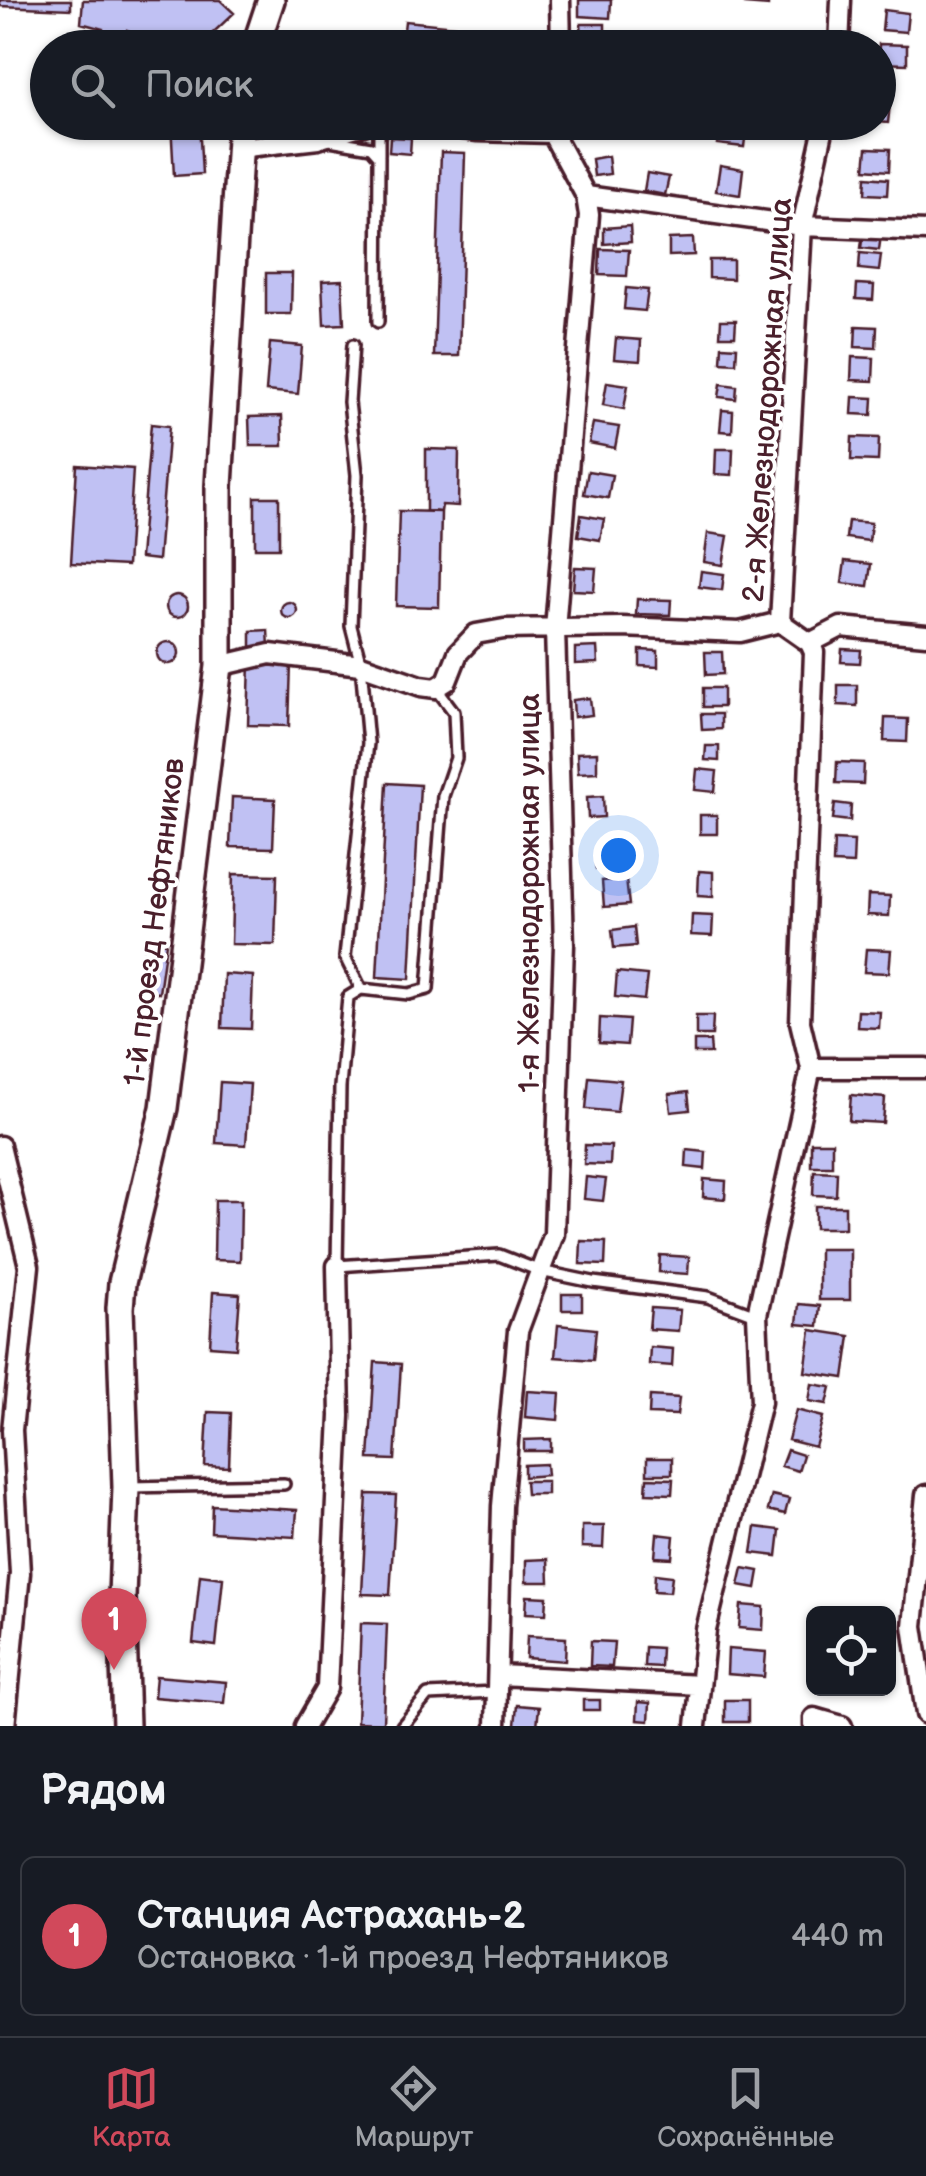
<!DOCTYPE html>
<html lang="ru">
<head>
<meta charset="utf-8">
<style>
	:root { --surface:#171b24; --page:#20242c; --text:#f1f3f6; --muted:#9ea1a6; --line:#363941; --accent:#d1495b }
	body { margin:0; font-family:"Balsamiq Sans",sans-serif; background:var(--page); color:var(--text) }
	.controls { position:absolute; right:30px; bottom:30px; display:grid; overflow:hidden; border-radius:15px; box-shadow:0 2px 8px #0004 }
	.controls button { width:90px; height:90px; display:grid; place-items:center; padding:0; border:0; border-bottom:2px solid var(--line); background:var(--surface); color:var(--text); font:50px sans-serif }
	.you { position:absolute; left:618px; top:855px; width:35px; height:35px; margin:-25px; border:8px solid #fff; border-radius:50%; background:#1a73e8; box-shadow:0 0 0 15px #1a73e833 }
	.badge { display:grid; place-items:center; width:65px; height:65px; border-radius:50%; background:var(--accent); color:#fff; font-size:32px; font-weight:700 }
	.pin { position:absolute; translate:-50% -82px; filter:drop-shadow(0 2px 5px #0008) }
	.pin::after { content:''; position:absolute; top:52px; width:35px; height:30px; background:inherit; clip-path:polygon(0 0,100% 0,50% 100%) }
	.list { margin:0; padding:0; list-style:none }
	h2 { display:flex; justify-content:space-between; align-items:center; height:130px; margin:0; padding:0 40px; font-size:42px }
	h2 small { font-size:32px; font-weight:400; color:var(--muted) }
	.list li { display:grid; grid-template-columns:65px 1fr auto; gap:30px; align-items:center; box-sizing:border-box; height:160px; margin:0 20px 20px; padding:0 20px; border:2px solid var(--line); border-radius:15px }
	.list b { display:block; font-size:38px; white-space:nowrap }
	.list p { margin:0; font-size:32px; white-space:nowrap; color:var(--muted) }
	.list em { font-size:32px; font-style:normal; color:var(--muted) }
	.icon { flex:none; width:55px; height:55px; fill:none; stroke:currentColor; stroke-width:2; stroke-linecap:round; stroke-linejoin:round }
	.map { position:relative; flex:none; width:926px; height:1726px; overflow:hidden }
	.search { position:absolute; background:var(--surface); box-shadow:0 2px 8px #0004; left:30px; right:30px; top:30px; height:110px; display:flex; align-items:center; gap:25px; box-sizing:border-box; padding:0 35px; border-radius:55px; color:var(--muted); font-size:38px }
	.sheet { height:310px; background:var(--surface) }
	nav { display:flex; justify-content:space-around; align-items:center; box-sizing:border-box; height:140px; border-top:2px solid var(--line); background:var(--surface); font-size:28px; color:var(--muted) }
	nav a { display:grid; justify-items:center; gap:5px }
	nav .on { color:var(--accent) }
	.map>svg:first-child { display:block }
</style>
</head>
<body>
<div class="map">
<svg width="926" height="1726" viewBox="0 0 926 1726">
	<rect width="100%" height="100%" fill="#fff"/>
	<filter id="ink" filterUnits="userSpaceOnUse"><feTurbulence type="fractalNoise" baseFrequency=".01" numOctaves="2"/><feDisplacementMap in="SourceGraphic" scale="20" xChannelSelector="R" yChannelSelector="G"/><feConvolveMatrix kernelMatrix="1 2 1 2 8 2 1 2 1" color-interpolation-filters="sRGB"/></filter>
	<g filter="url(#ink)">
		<path fill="#c0c1f3" stroke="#4a1f2b" stroke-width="2.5" d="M0,0H71V9L0,6Z
			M83,0H220L234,13L197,48H168L127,30L123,47L107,48L103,29L81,23Z
			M579,0H611L610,18L579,16Z
			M745,0H768V6L745,4Z
			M884,10L908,13L906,32L882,30Z
			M405,21L456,26L454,48H402Z
			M581,24H605V36H582Z
			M284,41L311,43V48H284Z
			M606,42V48H581L580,43Z
			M879,44L907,45V64L878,63Z
			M878,94L891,95L888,123L878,122Z
			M171,122H199L202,174L174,176Z
			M720,122H747L744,147L717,144Z
			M390,137L411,138L410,154L389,152Z
			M867,148L890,149L889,171L865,169Z
			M441,152L465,153L459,356H434Z
			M608,156L610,174L594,176L592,159Z
			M720,165L743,169L740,195L716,191Z
			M647,173L669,177L665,195L644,191Z
			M866,177L888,179L887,195L865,194Z
			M630,226L631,242L604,244V228Z
			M863,233L881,235L879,250L861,248Z
			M693,238L694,255L669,256V239Z
			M600,249L629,250L627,276L599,275Z
			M860,253L881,255L879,271L859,269Z
			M709,260H733V279L709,278Z
			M266,273H292L291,314H266Z
			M342,280L344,324L324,325L322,281Z
			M857,284L874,285L873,300L856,299Z
			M626,288L648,290L645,311L624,309Z
			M721,320H736L735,336H720Z
			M856,326L877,327L876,348L855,347Z
			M616,338L641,340L640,361L614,359Z
			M270,343L302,346L298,394L266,391Z
			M722,346L737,347L736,363L721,362Z
			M852,357L874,358L873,381L851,380Z
			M607,382L628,385L624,409L603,405Z
			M721,384L737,386L736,399L719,397Z
			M853,397L873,398L872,415L852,414Z
			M722,410L733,411L732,432L720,431Z
			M282,416L283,446H250L249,417Z
			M593,423L619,427L615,448L589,443Z
			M151,424L169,426L158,560L140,558Z
			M852,437L879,438L878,461L851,460Z
			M426,449L459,450L458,506L442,505L441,512L426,511Z
			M716,449H733L732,475L715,474Z
			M77,465L133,469L127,566L71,563Z
			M588,471L612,475L608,498L584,494Z
			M255,497H279V548H255Z
			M399,511L441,512L439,607L396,606Z
			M581,515L604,519L600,540L578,536Z
			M848,521L871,523L869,541L846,538Z
			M708,533L728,536L723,565L704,562Z
			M845,561L871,564L868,586L842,583Z
			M575,567L596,568L594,591L573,590Z
			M701,571L724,574L722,590L699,587Z
			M166 606a11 11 0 1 1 22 0a11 11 0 1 1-22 0Z
			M637,599L671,600L670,615L636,614Z
			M281 610a8 8 0 1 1 16 0a8 8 0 1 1-16 0Z
			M268,630L269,647H251V631Z
			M157 653a11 11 0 1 1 22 0a11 11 0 1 1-22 0Z
			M597,647L598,663L575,664V648Z
			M842,649L861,650L860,663L841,662Z
			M640,650L658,651V667L640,666Z
			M705,652H722L723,674L706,675Z
			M250,662L291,663L289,726L248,725Z
			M838,685H857V706L838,705Z
			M703,688H723V707H703Z
			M590,698L592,715L574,717L573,700Z
			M701,714H721V729L702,730Z
			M885,718L908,719L907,742L884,741Z
			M706,746H719V761L705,760Z
			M597,752V772L578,773L577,753Z
			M837,762L864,763L863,784L836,783Z
			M697,769L717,771L715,792L695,790Z
			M387,783L420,785L410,979L377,977Z
			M603,796L604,817L588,818L587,797Z
			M232,797L275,799L273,848L230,847Z
			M835,803L851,805L850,821L833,819Z
			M700,815H717V834H700Z
			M834,840L854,841L853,864L833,863Z
			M616,856L617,868L596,869L595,857Z
			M699,871L713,872V897L698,896Z
			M233,874L277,875L275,945L231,944Z
			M626,879L629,905L604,907L602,881Z
			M868,895L890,896L889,916L867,915Z
			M692,915L713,916L712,936L691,935Z
			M634,927L636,946L614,948L612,930Z
			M146,940L166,943L159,993L139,990Z
			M866,949L891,950L889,973L864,972Z
			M617,972L647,975L644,1000L615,997Z
			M224,974L253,976L251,1029L222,1028Z
			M858,1011L880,1012L879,1028L857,1027Z
			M696,1016H713L712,1035H696Z
			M600,1018L629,1020L627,1045L599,1043Z
			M694,1041H710L711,1053H694Z
			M589,1077L621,1080L617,1112L586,1109Z
			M220,1082L250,1084L246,1145L216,1143Z
			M688,1092L690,1110L671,1112L669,1094Z
			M851,1095L885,1098L883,1123L849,1121Z
			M811,1142H832V1166H811Z
			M585,1145L611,1146L610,1165L584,1164Z
			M687,1150L706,1152L705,1169L686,1167Z
			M814,1171L837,1172L836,1196L813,1195Z
			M586,1177L606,1179L603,1201L584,1199Z
			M704,1179L726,1181L725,1199L703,1197Z
			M215,1200H241L240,1261L214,1260Z
			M815,1206H845V1228H815Z
			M581,1241L606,1242L605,1265L580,1264Z
			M819,1249H850V1300H819Z
			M660,1255L689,1257L688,1274L659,1272Z
			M213,1292L240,1294L236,1348L210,1346Z
			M562,1294H582V1310H562Z
			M799,1304L820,1306L818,1326L797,1324Z
			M651,1308L680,1310L678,1331L649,1329Z
			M558,1325L596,1329L593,1360L555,1357Z
			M811,1330L850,1336L844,1378L805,1372Z
			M650,1347L673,1349L672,1366L649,1364Z
			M375,1362L401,1364L395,1460L369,1459Z
			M812,1384L831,1387L827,1404L809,1401Z
			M527,1391L560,1393L558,1420L525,1417Z
			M650,1396L679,1398L677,1415L649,1414Z
			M796,1410L823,1417L815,1447L788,1440Z
			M208,1412L231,1413L229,1467L205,1466Z
			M551,1439V1451H524V1440Z
			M787,1450L803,1455L798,1471L781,1466Z
			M647,1458H672V1474H647Z
			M546,1464L547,1475L524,1477V1465Z
			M647,1478L673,1479L672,1494L646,1493Z
			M525,1481H547V1494H526Z
			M367,1494L396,1495L390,1595L362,1594Z
			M772,1495L789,1499L785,1514L768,1510Z
			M212,1505L297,1510L295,1537L211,1532Z
			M582,1526H604L603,1548L582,1547Z
			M756,1527L780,1530L777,1556L752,1553Z
			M657,1534L674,1536L672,1558L655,1557Z
			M548,1559L549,1582H526V1560Z
			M743,1568L759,1571L756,1588L739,1585Z
			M655,1574L672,1576L670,1592L654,1591Z
			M200,1575L223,1578L216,1646L193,1643Z
			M527,1596L547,1597L546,1614L526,1613Z
			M741,1605L764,1607L763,1630L739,1628Z
			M361,1623L387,1624L383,1723L357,1722Z
			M527,1636L566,1638L565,1661L526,1658Z
			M591,1641L614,1642L612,1667L590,1666Z
			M645,1647L661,1648L660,1667L644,1666Z
			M728,1649L766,1652L764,1677L727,1674Z
			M156,1676L226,1682L224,1703L154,1697Z
			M583,1700H600V1710H583Z
			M725,1700H748V1722H725Z
			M638,1702L650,1703L649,1721L637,1720Z
			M517,1705L539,1707L537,1726L515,1725Z"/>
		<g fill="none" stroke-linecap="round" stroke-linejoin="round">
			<defs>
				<path id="lane" d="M379,122V155
					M330,140L371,147L379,156L378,322
					M353,345L349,402L357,475L351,626L361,665L368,743L345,957L361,989L409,994L428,989L443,796L456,758L454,712L436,688
					M361,989L348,997L340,1087L337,1266L499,1255L540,1271L593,1282L708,1297L756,1315
					M129,1487L284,1484
					M402,1726L428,1695L495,1692"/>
				<path id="street" d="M560,0L561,48
					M839,48L841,0
					M413,122L478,131L552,133
					M239,148L318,139L373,122
					M586,196L802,226L926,231
					M780,622L802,226L825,122
					M219,666L270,654L361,665L421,686L436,688L447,681L458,653L476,634L504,629L622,627L740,632L780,622L810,643L841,627L926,635
					M811,1068H926
					M0,1146L29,1266L12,1430L20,1573L5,1726
					M926,1495L913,1626L926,1714
					M499,1675L700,1685
					M305,1726L327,1688L340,1416L337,1266
					M496,1726L502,1506L518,1331L554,1234L564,945L555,629L589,215L586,196L552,133L555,122
					M696,1726L706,1630L761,1402L757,1315L811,1068L800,1022L814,652L810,643
					M814,1726V1718L842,1726"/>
				<path id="secondary" d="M255,48L271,0
					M126,1726L122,1597L126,1487L120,1308L122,1283L164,1108L219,666V486L241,122"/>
			</defs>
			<use href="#lane" stroke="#4a1f2b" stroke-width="16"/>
			<use href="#street" stroke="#4a1f2b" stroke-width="25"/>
			<use href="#secondary" stroke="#4a1f2b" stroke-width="32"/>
			<use href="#lane" stroke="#fff" stroke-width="9"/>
			<use href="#street" stroke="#fff" stroke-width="18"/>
			<use href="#secondary" stroke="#fff" stroke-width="25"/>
		</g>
	</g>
	<g text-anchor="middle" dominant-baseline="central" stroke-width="8" stroke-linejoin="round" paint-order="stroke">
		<g font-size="30" fill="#4a1f2b" stroke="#fff">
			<text transform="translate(768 400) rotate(-86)">2-я Железнодорожная улица</text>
			<text transform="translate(530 893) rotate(-90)">1-я Железнодорожная улица</text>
			<text transform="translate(155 922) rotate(-83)">1-й проезд Нефтяников</text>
		</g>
	</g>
</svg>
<div class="controls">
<button><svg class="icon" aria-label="locate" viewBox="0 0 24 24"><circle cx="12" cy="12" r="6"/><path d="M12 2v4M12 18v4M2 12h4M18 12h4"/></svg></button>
</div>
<div class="you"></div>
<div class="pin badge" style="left:114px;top:1670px">1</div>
<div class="search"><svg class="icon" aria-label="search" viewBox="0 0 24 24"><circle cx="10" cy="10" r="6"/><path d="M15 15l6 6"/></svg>Поиск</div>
</div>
<section class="sheet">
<h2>Рядом<small></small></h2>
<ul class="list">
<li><span class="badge">1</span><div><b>Станция Астрахань-2</b><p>Остановка · 1-й проезд Нефтяников</p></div><em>440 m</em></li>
</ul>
</section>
<nav>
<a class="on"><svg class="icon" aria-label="map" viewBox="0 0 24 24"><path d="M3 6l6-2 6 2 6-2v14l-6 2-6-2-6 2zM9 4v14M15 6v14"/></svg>Карта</a>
<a><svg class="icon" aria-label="directions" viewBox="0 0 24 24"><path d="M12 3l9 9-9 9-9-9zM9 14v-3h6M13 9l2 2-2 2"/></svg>Маршрут</a>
<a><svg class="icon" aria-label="saved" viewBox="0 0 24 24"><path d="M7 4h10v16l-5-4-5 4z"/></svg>Сохранённые</a>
</nav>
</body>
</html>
